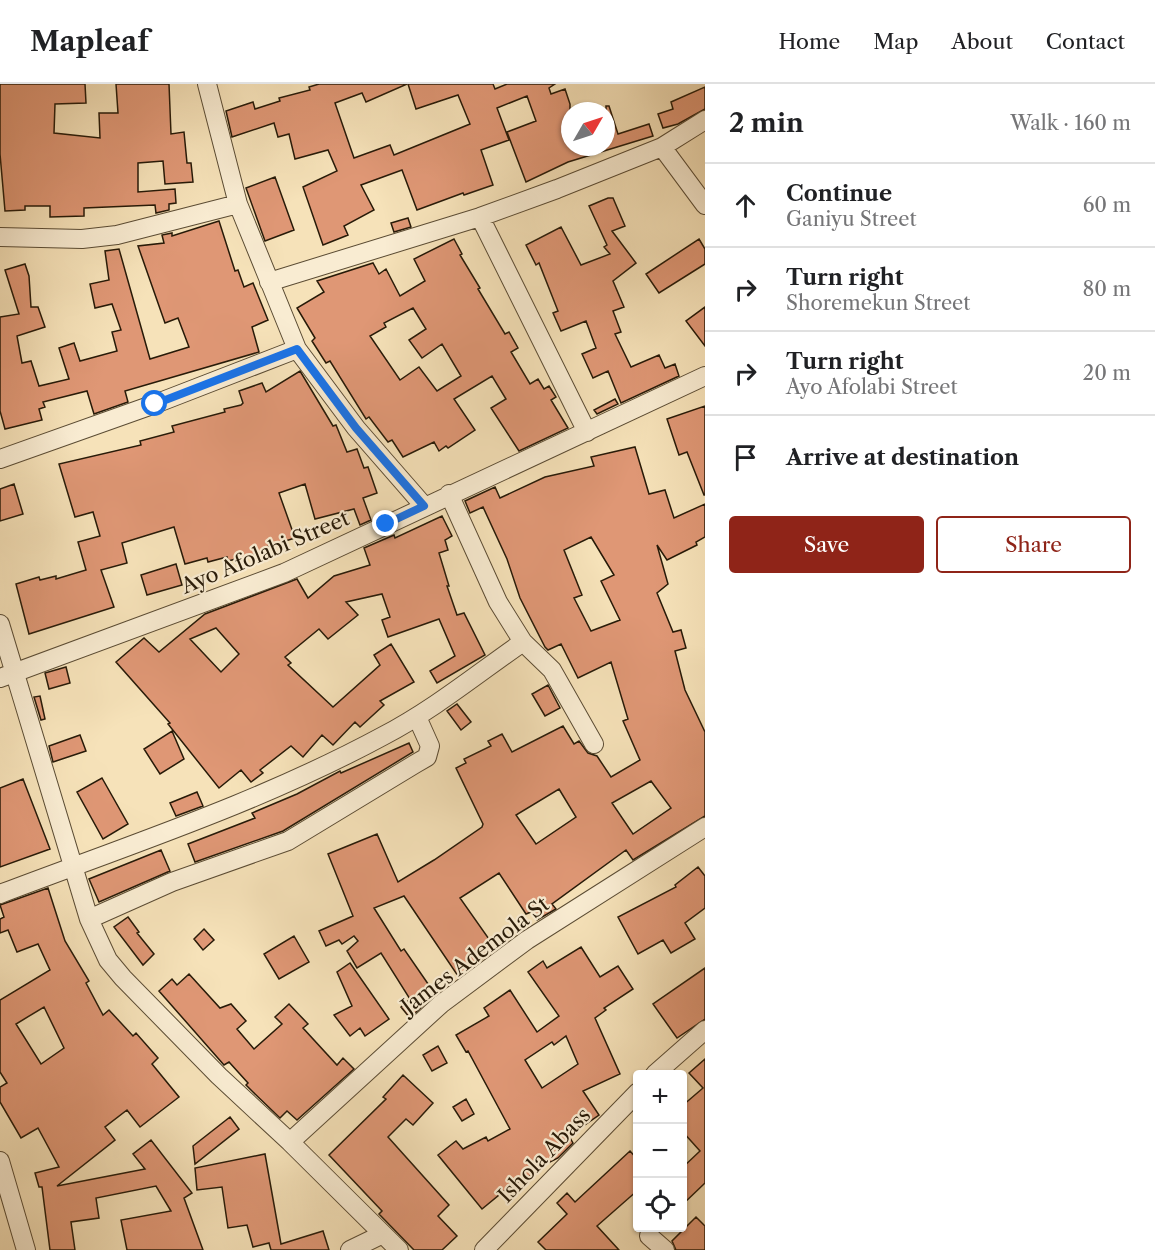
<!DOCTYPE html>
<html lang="en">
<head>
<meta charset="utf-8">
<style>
	:root { --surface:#fff; --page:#f6f6f6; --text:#202124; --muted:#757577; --line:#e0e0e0; --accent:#8f2418 }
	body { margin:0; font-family:"Libre Caslon Text",serif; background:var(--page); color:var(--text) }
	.controls { position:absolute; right:18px; bottom:18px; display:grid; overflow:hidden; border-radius:6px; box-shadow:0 2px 4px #0004 }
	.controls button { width:54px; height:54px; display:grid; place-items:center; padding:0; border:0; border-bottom:2px solid var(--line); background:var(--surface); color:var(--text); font:30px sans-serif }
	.compass { position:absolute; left:561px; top:18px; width:54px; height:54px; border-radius:50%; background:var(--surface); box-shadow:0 2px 4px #0004; rotate:51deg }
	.stop { position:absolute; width:18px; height:18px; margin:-14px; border:4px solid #1a73e8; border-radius:50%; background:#fff }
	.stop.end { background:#1a73e8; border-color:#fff; box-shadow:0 2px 6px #0008 }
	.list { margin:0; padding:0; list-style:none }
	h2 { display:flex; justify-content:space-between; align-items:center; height:78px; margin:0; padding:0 24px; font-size:26px }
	h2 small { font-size:20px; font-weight:400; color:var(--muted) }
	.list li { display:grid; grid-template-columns:39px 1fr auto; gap:18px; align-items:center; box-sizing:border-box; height:84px; padding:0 24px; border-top:2px solid var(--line) }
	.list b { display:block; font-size:22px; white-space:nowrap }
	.list p { margin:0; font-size:20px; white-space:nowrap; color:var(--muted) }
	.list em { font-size:20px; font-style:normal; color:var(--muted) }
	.actions { display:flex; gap:12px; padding:18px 24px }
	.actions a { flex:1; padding:14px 0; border:2px solid var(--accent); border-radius:6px; text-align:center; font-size:21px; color:var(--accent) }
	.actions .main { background:var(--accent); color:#fff }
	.icon { flex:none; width:33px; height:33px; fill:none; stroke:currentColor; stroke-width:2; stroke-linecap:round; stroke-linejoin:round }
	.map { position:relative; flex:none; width:705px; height:1166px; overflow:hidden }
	header { display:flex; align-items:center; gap:36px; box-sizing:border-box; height:84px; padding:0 30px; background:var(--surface); border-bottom:2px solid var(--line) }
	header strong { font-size:28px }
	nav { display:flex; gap:33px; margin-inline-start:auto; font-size:21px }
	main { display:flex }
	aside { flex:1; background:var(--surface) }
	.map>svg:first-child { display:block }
</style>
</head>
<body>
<header>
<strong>Mapleaf</strong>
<nav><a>Home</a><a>Map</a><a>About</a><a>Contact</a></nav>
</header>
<main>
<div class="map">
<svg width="705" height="1166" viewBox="0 0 705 1166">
	<rect width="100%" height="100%" fill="#f6e2b9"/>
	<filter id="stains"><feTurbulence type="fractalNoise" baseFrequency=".00333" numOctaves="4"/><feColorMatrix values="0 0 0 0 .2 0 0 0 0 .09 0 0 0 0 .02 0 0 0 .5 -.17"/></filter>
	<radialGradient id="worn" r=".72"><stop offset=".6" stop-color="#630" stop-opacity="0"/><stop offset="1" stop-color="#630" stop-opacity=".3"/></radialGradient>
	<path fill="#df9775" stroke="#271a08" stroke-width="1.5" fill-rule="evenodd" d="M0,0H85L86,19L55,20L54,49L100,54L99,29H118L116,0H169L171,50L184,48L187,79H191L193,98L165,100L163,77L138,79V108L175,105L176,119L169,120V126L156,129L155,121L84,124V132L50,133V122H25V126L5,127L0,70Z
		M319,0H407L366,18L362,9L335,19L354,74L390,61L394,71L470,40L458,11L416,25L408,0H493L495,5L507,0H555L549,4L551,10L565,5L570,20V63H606V22H609L618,50L649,40L653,52L568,78L526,98L507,48L536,37L527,12L497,24L509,56L481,66L493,101L464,111L463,109L417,126L402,86L361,101L374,126L344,142L348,151L323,161L303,103L337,87L328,66L295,75L289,50L278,53L274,39L232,53L226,27L253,18L255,25L280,17L279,14L310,6L309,3Z
		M705,3V25L678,40L663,44L658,30L673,25L671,18Z
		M275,93L294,146L265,157L246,104Z
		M608,114H613L625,142L612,147L636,179L613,197L624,223L613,227L621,248L615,250L631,283L659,271L665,284L675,280L679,292L621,319L608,287L593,294L582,270L596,264L586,237L561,247L553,229L558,227L539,179L536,181L526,161L561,143L581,181L610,170L604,163L607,161L589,122Z
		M408,134L411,143L394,148L391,139Z
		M219,137L235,187L238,186L244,203L253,199L268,236L252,243L259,268L125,307L128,318L94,330L87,307L43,318L45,323L39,325L42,336L5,345L0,327V233L19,230L5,186L25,180L29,192L31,223H38L45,243L17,252L22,279L31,277L39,302L69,295L59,264L74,259L80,277L117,267L112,248L121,246L112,220L95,224L90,200L109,196L105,167L119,165L150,275L189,263L178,234L165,239L138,162L164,159L162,151L172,149V152Z
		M454,155L462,170L460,171L480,204L478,205L505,250L509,248L518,264L511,268L530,300L538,295L544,305L549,302L556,313L551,316L568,344L519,367L491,324L506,315L492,292L454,315L475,346L448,364L446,362L439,367L434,358L403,373L392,356L388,358L369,333L366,335L330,277L326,279L312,257L315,254L297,224L324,208L317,197L373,179L379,190L386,185L400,212L425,197L414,175ZM413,224L426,245L409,256L422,274L442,260L461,292L437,307L419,283L400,296L370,252L386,243L384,239Z
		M699,155L705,165V180L659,209L646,190Z
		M705,223V262L686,237Z
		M300,287L333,342L336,341L347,368L357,365L364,384L368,383L377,409L363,414L371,436L360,441L354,425L315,435L305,400L279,409L295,454L266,463L267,467L228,477L227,473L208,478L207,474L185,480L174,443L122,459L127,479L101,486L114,523L29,550L16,500L39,493L40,496L56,492V495L86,486L78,458L100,452L93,428L75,433L59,380L141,361L140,357L174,348L172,342L225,328L224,325L241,321L243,319L239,307L262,299L266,308Z
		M615,315L618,320L597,330L594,326Z
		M705,322V411H704L687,368L679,371L667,335Z
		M635,363L649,410L665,406L674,434L705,420V453L696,458L697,461L667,476L657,461L668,500L657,509L673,548L681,546L686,564L675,567L685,606L705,648V732L633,776L626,766L552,820L556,825L537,836L531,828L526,830L499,789L460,814L496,865L458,892L404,812L374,824L401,867L404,865L435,910L410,934L401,923L410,915L381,869L357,884L347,867L358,857L354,852L342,860L339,856L326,862L319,847L353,832L328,770L377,750L398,798L434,776L482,743L483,740L456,684L466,679L464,675L491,662L488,657L502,650L512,668L563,642L574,660L579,657L588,669L597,672L611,693L640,676L623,637L628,635L611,578L578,594L561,560L548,566L545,563L520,514L507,475L483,423L470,429L465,417L495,403L500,414L545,393L594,382L591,373ZM591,453L614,491L601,497L620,536L591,547L574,514L582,511L564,466ZM651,697L671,724L633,750L612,719ZM559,705L576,733L536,760L516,731Z
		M14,400L23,430L0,437V405Z
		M442,432L452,452L445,456L448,466L439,469L449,502H447L457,531L464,529L485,571L437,599L430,587L455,572L439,535L388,553L382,536L390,533L382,510L346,518L358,531L328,555L319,545L285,573L291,579L288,581L333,623L380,581L374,571L391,560L414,598L380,617L384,621L360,643L355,638L333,661L322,651L303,673L291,662L260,686L263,689L251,698L241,686L219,704L168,640L170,639L116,578L144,554L159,568L205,530L297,495L308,514L334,492L370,481L364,464L394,451L395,454ZM216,544L239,570L221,588L190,555Z
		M176,480L182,501L147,511L141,491Z
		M66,583L70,599L49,605L45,589Z
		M548,601L560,624L545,632L532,610Z
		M40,612L45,635L41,636L34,613Z
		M457,620L471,638L461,646L447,627Z
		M172,647L184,675L160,690L144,665Z
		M80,651L86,667L53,678L49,662Z
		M409,659L413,668L283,747L195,778L188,760L255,734L252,729L297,710L340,687L341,689Z
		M102,694L128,740L103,755L77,708Z
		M23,695L50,765L0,783V704Z
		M197,708L203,722L176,732L170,719Z
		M161,766L170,787L99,818L89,795Z
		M698,783L705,792V824L685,839L695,855L671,869L663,856L638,870L618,833L676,803L675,801Z
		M48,804L65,857L89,897L86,899L103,931L109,926L133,952L136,949L158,974L152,980L179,1013L140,1043L127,1026L105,1043L115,1056L57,1102L145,1085L133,1070L151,1056L192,1109L184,1114L203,1166H127L121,1136L171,1127L156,1102L96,1114L99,1134L71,1138L75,1166H50L42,1103H39L35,1089L59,1083L38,1044L21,1054L0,1018V1003L7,999L0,988V916L50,886L38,860L17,868L8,846L0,849V835L4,833L0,821ZM44,923L64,964L41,980L16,940Z
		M128,833L139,848L137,849L154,870L143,881L114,843Z
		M204,845L214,856L203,866L194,855Z
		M294,852L309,878L279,895L264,870Z
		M581,863L600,893L618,882L633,905L604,924L606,926L595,934L620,990L583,1007L599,1031L569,1052L573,1059L558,1074L532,1087L534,1090L517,1099L516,1097L482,1125L438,1071L456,1057L463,1065L486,1053L488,1057L510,1045L468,967L466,968L456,951L489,932L484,924L510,906L537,948L559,932L528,888L543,877L547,884ZM566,952L578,980L542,1004L525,976L552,958L554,961Z
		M350,879L389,935L365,952L360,944L350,952L334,931L352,922L337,888Z
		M705,884V935L677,954L653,920Z
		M189,890L220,924L231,920L246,937L237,945L254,965L282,940L275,933L289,920L308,940L303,944L337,981L343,974L354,985L297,1036L287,1027L280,1034L253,1008L246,1001L248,999L229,978L224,981L159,907L172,895L177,901Z
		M438,962L447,979L432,987L423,971Z
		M705,975V1099L682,1121V1084L700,1067L682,1047V1022L703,1004L689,989Z
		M403,991L433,1019L413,1041L406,1035L388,1053L449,1121L438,1132L457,1152L442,1166H414L379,1130L382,1127L329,1071L386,1015L383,1013Z
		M466,1015L474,1030L462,1037L453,1023Z
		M230,1033L239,1045L195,1080L193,1062Z
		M630,1067L638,1076V1106L597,1142L619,1166H546L538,1158L567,1130L557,1119L567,1109L575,1118Z
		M265,1070L281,1160L323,1147L329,1166H271L269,1159L253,1163L247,1141L228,1144L222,1103L197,1106L195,1084Z
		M696,1133L705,1142V1166H676L672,1157Z"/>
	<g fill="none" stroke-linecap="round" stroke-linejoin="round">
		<defs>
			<path id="street" d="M207,0L238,120L297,265L356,344L424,422
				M662,63L705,121
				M480,133L587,348
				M0,153L82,155L117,151L238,120
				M269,198L480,133L557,105L662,63L705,36
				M0,375L155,320L297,265
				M449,410L498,518L523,558L552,586L594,660
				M0,540L89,835L108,876L123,894L219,992L290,1058L399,1166
				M0,594L284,489L705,292
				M0,810C129,761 261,718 383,652C433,626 477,590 523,558
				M89,835L172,798L288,757L415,680L427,673L430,662L417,633
				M655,990L705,946
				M290,1058L441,920L527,856L705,743
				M0,1077L26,1166
				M649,1152L665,1166
				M350,1166L381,1151
				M484,1166L638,1008"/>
		</defs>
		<use href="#street" stroke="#5b4c34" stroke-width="20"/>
		<use href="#street" stroke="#f9ecd2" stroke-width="18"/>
	</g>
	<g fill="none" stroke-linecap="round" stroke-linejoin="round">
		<path stroke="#1a73e8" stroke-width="8" d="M155,320L297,265L356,344L424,422L386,440"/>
	</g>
	<g text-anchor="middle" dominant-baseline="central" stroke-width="4.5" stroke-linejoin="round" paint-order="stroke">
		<g font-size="21" fill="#271a08" stroke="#f9ecd2">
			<text transform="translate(265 468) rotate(-23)">Ayo Afolabi Street</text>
			<text transform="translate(475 871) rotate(-37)">James Ademola St</text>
			<text transform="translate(544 1071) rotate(-46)">Ishola Abass</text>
		</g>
	</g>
	<rect width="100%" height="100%" filter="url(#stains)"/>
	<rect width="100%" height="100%" fill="url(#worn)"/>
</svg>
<div class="controls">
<button>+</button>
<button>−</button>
<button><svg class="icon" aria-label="locate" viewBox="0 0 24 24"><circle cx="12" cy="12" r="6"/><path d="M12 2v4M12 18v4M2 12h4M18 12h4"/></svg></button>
</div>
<svg class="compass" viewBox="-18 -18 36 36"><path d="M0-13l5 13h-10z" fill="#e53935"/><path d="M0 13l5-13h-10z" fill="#757577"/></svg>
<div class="stop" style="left:155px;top:320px"></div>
<div class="stop end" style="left:386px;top:440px"></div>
</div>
<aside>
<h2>2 min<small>Walk · 160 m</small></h2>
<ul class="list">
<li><svg class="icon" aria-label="ahead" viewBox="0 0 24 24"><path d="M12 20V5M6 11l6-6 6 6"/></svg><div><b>Continue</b><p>Ganiyu Street</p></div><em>60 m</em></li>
<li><svg class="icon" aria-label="right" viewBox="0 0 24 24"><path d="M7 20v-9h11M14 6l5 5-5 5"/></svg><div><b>Turn right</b><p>Shoremekun Street</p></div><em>80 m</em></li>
<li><svg class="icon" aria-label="right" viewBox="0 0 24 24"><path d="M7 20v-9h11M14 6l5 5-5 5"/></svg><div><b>Turn right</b><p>Ayo Afolabi Street</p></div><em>20 m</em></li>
<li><svg class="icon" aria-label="arrive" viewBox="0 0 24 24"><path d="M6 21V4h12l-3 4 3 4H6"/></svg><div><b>Arrive at destination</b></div></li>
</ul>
<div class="actions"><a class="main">Save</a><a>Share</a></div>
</aside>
</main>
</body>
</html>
